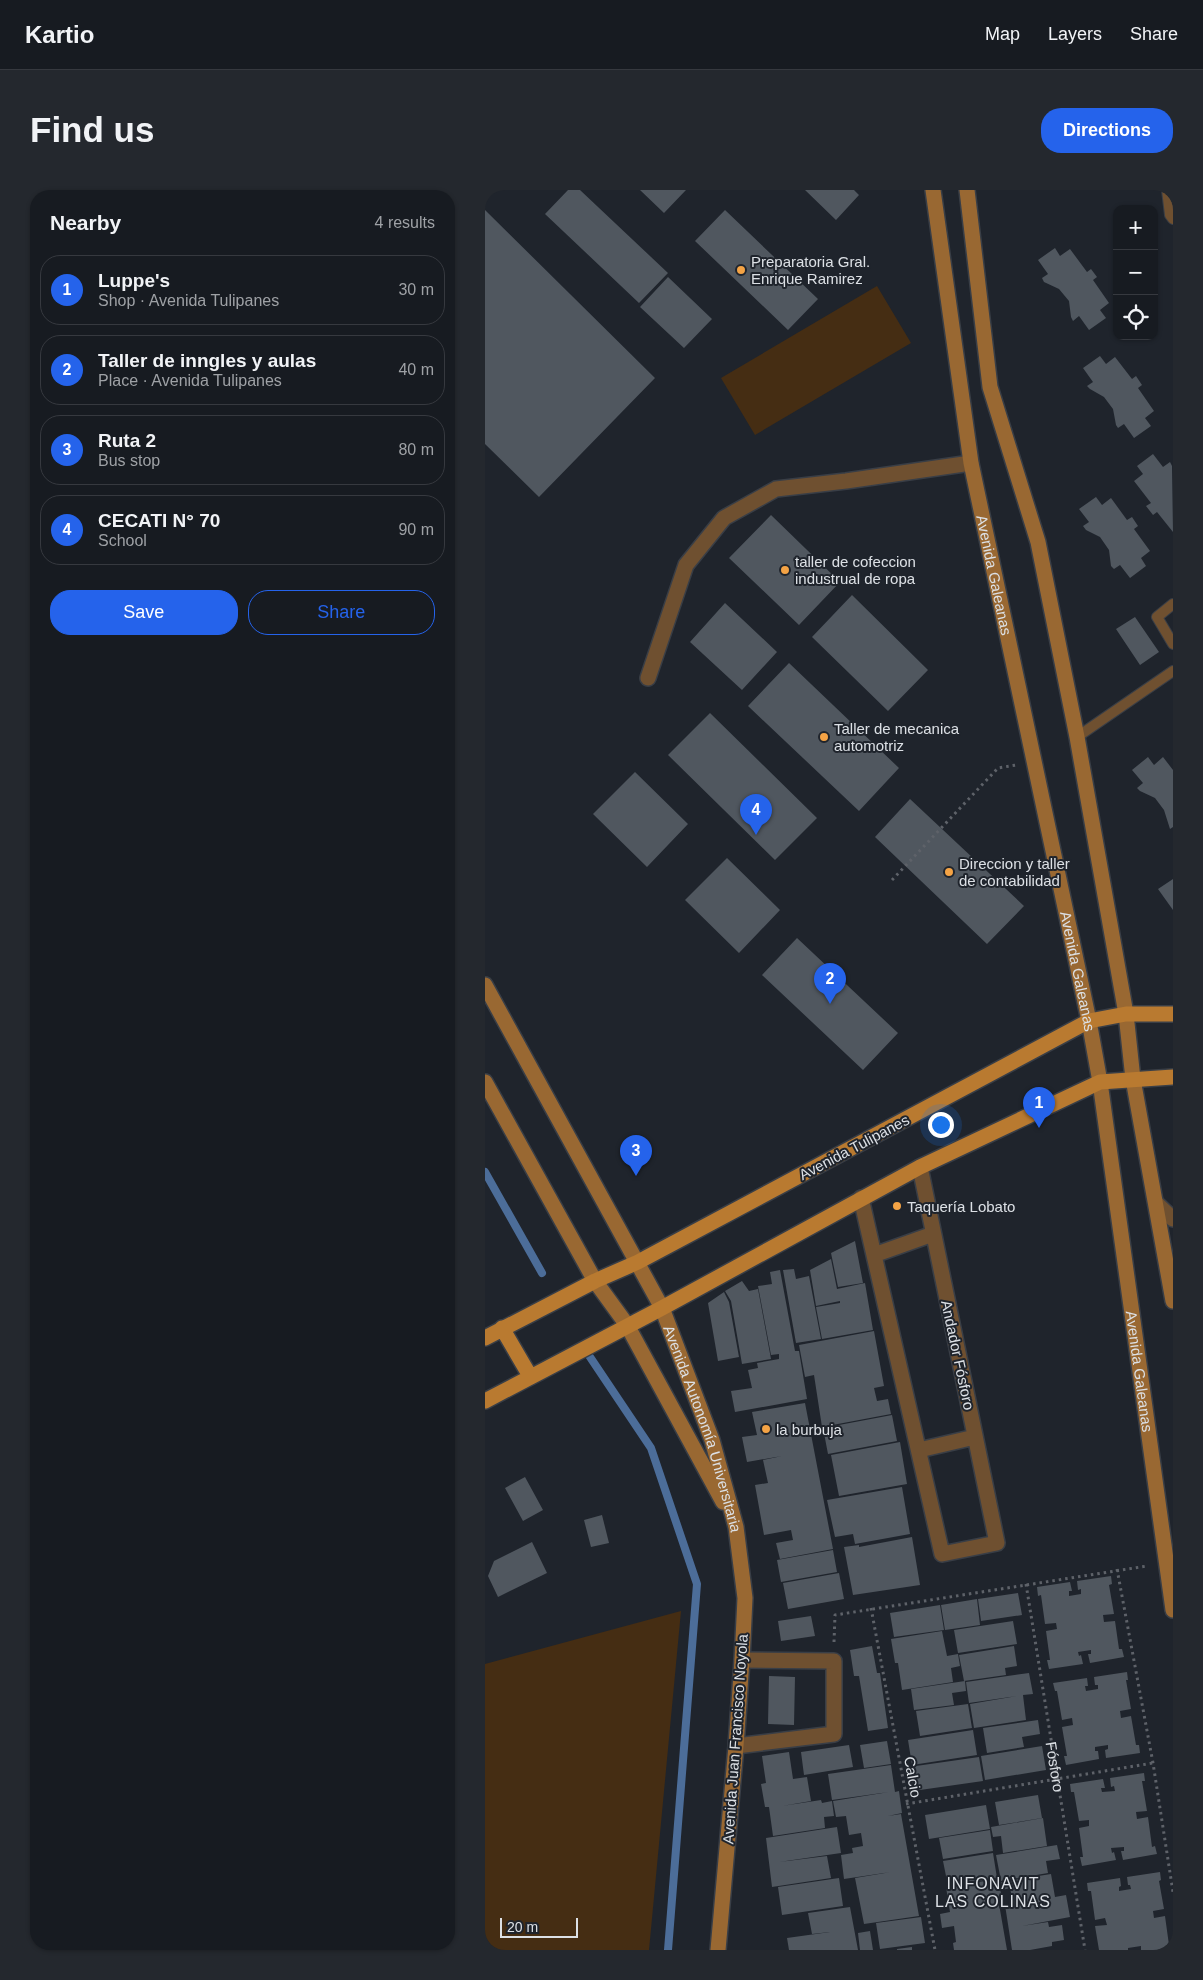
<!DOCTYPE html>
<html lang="en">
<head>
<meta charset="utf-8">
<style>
	:root { --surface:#171b21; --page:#24282e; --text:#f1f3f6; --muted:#9ea1a5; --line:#36393f; --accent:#2563eb }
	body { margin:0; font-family:Arial,sans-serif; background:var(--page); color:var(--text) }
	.controls { position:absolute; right:15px; top:15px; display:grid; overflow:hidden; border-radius:10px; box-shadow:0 1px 4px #0004 }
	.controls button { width:45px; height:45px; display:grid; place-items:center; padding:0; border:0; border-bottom:1px solid var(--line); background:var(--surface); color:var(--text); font:25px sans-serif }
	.scale { position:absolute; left:15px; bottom:12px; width:78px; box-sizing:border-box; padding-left:5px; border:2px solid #dce0e5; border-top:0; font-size:14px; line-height:18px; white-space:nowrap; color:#dce0e5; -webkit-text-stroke:4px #1f242c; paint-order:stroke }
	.you { position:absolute; left:455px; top:934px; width:18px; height:18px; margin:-12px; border:4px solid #fff; border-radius:50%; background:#1a73e8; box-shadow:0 0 0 8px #1a73e833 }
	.badge { display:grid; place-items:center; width:32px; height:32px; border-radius:50%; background:var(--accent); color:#fff; font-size:16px; font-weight:700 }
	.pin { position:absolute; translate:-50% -41px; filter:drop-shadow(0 1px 2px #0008) }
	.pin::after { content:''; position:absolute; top:26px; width:18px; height:15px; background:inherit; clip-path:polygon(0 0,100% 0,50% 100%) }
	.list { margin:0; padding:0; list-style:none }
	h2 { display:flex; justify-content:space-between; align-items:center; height:65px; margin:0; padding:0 20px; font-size:21px }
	h2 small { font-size:16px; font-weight:400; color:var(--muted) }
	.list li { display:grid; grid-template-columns:32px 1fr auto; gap:15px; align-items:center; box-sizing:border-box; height:70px; margin:0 10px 10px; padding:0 10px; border:1px solid var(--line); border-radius:20px }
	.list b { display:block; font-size:19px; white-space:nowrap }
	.list p { margin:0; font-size:16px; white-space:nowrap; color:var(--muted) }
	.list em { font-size:16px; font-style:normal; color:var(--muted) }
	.actions { display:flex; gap:10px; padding:15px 20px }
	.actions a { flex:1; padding:11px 0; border:1px solid var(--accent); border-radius:20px; text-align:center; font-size:18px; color:var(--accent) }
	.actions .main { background:var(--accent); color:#fff }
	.icon { flex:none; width:28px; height:28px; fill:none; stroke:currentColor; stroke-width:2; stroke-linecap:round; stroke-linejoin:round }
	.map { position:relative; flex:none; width:688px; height:1760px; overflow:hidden; border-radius:20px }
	header { display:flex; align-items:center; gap:30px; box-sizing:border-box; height:70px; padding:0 25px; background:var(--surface); border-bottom:1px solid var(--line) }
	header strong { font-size:24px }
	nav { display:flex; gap:28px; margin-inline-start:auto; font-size:18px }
	.intro { display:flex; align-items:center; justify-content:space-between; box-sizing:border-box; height:120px; padding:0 30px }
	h1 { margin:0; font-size:35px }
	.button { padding:12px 22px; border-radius:20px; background:var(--accent); color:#fff; font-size:18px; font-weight:700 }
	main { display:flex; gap:30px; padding:0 30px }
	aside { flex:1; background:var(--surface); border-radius:20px; box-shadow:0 1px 4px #0004 }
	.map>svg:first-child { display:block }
</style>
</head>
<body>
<header>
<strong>Kartio</strong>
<nav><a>Map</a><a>Layers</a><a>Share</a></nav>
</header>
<div class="intro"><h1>Find us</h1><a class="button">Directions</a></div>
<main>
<aside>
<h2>Nearby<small>4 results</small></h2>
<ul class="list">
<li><span class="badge">1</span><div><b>Luppe's</b><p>Shop · Avenida Tulipanes</p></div><em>30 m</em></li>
<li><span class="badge">2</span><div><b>Taller de inngles y aulas</b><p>Place · Avenida Tulipanes</p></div><em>40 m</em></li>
<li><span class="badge">3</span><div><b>Ruta 2</b><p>Bus stop</p></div><em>80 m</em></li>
<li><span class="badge">4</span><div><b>CECATI N° 70</b><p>School</p></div><em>90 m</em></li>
</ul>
<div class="actions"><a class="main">Save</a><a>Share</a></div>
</aside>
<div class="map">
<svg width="688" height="1760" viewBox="0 0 688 1760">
	<rect width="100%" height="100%" fill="#1f242c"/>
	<path fill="#452d13" d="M392,96L426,153L270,245L236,188Z
		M196,1421L164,1760H0V1474Z"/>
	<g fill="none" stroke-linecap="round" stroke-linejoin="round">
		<path stroke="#4c6d99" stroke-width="8" d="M0,982L57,1083
			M103,1164L166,1258L212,1394L183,1760"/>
	</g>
	<path fill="#50575f" d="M83,0H95L183,83L154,113L60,24Z
		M155,0H201L179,23Z
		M320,0H369L374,5L351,30Z
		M0,20L170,188L54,307L0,254Z
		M240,20L333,109L303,140L210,51Z
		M570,58L575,66L585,59L602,82L606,79L612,87L608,90L624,113L615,120L621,128L604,140L594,126L588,131L586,127L584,111L574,99L559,92L557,88L563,84L553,70Z
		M183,87L227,129L199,158L155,117Z
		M615,166L621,174L630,167L647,189L651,186L657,195L653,198L669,221L660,228L666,236L649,248L639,234L633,238L631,235L628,219L619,207L605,199L602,196L608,192L598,178Z
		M668,264L678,277L685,272L687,276L688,342L672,322L668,325L661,316L666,313L649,291L658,284L652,276Z
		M611,307L617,315L626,308L642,330L647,327L653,336L649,339L665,361L656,368L661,376L645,388L635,375L629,379L626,376L624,360L615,347L601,340L598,336L604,332L594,319Z
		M286,325L355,392L314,435L244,368Z
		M367,405L443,480L403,521L327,447Z
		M240,413L292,462L257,500L205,452Z
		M650,427L674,462L655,475L631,439Z
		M304,473L414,578L374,621L263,516Z
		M225,523L332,628L290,670L183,565Z
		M663,567L669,575L678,567L688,580V637L685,639L679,620L670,608L655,601L652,598L658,593L647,580Z
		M150,582L203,634L162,677L108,624Z
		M425,609L539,716L502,754L390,647Z
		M242,668L295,720L254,763L200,710Z
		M688,689V720L673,699Z
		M312,748L413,843L378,880L277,785Z
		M370,1051L378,1093L353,1097L346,1063Z
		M346,1069L352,1099L380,1093L388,1140L337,1149L331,1117L355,1113V1111L331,1116L325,1080Z
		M309,1079L311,1089L324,1086L336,1149L311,1153L298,1080Z
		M295,1080L310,1161H314L322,1209L250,1222L246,1201L267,1198L263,1180L273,1178L272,1173L294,1169V1164L286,1165L273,1096L287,1094L285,1082Z
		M257,1091L264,1101L273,1099L286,1169L257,1174L246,1111L240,1101Z
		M239,1102L244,1112L254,1167L233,1171L223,1113Z
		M389,1141L399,1196L389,1198L392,1211L403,1209L406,1224L337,1237L329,1185L320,1187L314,1155Z
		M320,1213L348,1359L295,1369L291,1353L308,1350L306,1340L279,1345L270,1295L283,1293L278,1270L297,1266L262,1272L257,1247L272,1245L267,1222Z
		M407,1225L412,1251L343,1264L338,1238Z
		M415,1252L422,1294L354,1306L346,1265Z
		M40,1287L58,1320L38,1331L20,1298Z
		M417,1297L425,1344L370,1354L368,1344L350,1347L342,1310Z
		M117,1325L124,1353L106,1357L99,1330Z
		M427,1347L435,1395L368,1405L359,1357L374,1355V1357Z
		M47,1352L62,1383L13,1407L3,1386L9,1371Z
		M348,1360L352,1382L296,1392L292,1370Z
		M354,1383L359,1409L303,1419L298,1393Z
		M626,1386L627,1394L624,1395L629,1424L618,1425L619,1432L630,1431L634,1459H637L639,1467L605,1473L603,1464H606V1460L593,1462L594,1466L596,1465L598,1474L564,1479L562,1470H565L561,1441L572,1439L571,1433L560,1434L556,1405L553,1406L552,1397L585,1392L587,1401H584V1406L596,1404V1399L593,1400L592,1391Z
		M533,1403L537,1425L496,1431L493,1409Z
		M492,1409L495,1435L460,1440L456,1415Z
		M455,1415L459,1440L409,1447L405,1423Z
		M326,1426L330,1446L296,1451L293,1431Z
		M528,1431L532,1454L473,1463L469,1440Z
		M457,1441L462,1466L473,1464L475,1476L466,1478L468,1492L417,1500L413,1473H410L406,1449Z
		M387,1456L392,1483H395L403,1538L383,1541L374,1486H369L365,1460Z
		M529,1456L532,1476L520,1478L521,1485L479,1491L474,1465Z
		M642,1482L643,1490H641L646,1519L635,1521L636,1528L646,1526L651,1555H654L655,1563L621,1568L620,1560L623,1559V1555L610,1557V1561H613L614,1569L581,1575L579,1566H582L577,1537L588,1535L587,1528L577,1530L572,1501H570L568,1493L602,1488L603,1496H600L601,1501L613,1499V1495H610L609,1487Z
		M544,1483L548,1504L538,1505L541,1530L489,1538L485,1514L532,1506L484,1513L481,1492Z
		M284,1486L310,1487L309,1535L283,1534Z
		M480,1491L481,1501L467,1503L469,1515L429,1520L426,1499Z
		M483,1514L487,1538L435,1546L431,1521Z
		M553,1530L555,1544L537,1547L539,1557L502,1563L498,1538Z
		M488,1540L492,1565L427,1575L423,1550Z
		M402,1551L406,1574L379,1578L375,1555Z
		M364,1555L368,1577L319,1585L316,1562Z
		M557,1556L561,1580L500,1590L496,1566Z
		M304,1562L308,1589L322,1587L326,1611L297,1616L336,1610L337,1613L347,1611L349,1626L339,1627L340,1638L288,1646L284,1617H280L276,1594L281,1593L277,1566Z
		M494,1567L498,1591L428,1601L424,1577Z
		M406,1575L410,1602L414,1601L417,1623L403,1626L416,1624L434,1726L379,1734L370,1688L406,1682L359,1689L356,1665L368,1663L367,1658L378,1656L376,1643L364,1645L361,1626L351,1627L348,1611L404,1602L347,1610L343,1584Z
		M659,1583L660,1591H657L662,1621L651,1622L652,1629L663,1627L667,1657L670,1656L672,1664L638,1670L636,1661H639V1657L626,1658L627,1663L629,1662L631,1670L597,1676L595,1667H598L594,1638L604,1636V1630L594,1631L589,1602H586L585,1594L618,1589L620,1598H616L617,1602L630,1601L629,1596L626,1597L625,1588Z
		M553,1605L557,1628L514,1635L510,1612Z
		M501,1615L505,1639L444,1649L440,1625Z
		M558,1628L562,1656L518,1663L516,1646L508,1647L506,1637Z
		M352,1637L356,1663L294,1672L342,1666L346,1688L287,1697L281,1648Z
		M505,1640L508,1661L458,1669L454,1648Z
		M572,1655L575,1669L561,1671L563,1683L516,1691L511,1665Z
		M508,1663L512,1688L463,1696L458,1671Z
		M675,1682L676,1690L674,1691L679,1719L668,1721L669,1728L680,1726L684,1755L687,1754L688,1760H656V1756L643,1758V1760H614L610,1736L622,1735L620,1728L610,1730L606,1701H603L602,1693L635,1688L636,1696L634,1697V1701L646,1699L645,1695H643L642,1687Z
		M566,1684L570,1707L581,1705L585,1727L537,1736L563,1732L564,1737L577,1735L579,1750L567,1752V1756L545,1760H527L520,1715L528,1713L525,1698L517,1700L516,1692Z
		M354,1688L358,1716L297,1725L293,1697Z
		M513,1689L518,1713L514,1714L522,1760H469L468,1753L471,1752L469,1736L457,1738L455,1724L465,1722L461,1697Z
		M365,1717L373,1760H304L302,1748L345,1742L327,1744L323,1723Z
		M436,1727L440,1753L395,1759L391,1733Z
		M385,1741L388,1760H375L373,1743Z
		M427,1757V1760H412V1759Z"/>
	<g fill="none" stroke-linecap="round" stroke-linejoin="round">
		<defs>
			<path id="lane" d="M682,0L685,25L688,29
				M688,414L672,427L688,454
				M592,547L688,481"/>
			<path id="street" d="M163,488L201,375L239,328L291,299L361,291L486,273
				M376,1008L457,1364L512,1353L435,977
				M671,1013L688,1029
				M389,1065L448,1044
				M434,1260L490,1247
				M251,1556L349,1544V1471L257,1470"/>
			<g id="secondary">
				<path id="s2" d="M448,0L486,273L604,831L615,892L688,1420"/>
				<path d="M482,0L505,197L553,352L592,547L641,824L648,889L688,1111"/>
				<path id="s3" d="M0,795L177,1118L227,1250L251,1337L260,1408L257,1470L251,1556L233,1760"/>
				<path d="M0,892L110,1091L142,1135L238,1312"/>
			</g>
			<path id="primary" d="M17,1138L45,1186
				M0,1148L110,1091L153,1072L604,831L641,824H688
				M0,1211L177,1118L435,977L615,892L688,887"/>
		</defs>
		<use href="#lane" stroke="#393e46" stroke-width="12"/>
		<use href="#street" stroke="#393e46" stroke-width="18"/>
		<use href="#secondary" stroke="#393e46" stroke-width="18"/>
		<use href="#primary" stroke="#393e46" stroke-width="18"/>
		<g stroke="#5e6269" stroke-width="3" stroke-dasharray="2.5 4" stroke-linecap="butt">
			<path d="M407,690L513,578L531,575"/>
			<path d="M632,1379L668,1573L688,1702"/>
			<path id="s1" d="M541,1394L600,1760"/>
			<path d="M386,1418L450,1760"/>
			<path d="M349,1452L350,1425L662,1376"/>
			<path d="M421,1614L668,1573"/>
		</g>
		<use href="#lane" stroke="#6f5030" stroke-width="10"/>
		<use href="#street" stroke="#6f5030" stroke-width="15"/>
		<use href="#secondary" stroke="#996832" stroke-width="15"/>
		<use href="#primary" stroke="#b97a30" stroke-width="15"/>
	</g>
	<g fill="#f4a345" stroke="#1f242c" stroke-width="2">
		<circle cx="256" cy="80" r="5"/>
		<circle cx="300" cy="380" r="5"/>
		<circle cx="339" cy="547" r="5"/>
		<circle cx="464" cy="682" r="5"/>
		<circle cx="412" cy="1016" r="5"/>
		<circle cx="281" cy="1239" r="5"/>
	</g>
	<g text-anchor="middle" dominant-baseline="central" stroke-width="4" stroke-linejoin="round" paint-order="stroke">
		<g font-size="15" fill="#dce0e5" stroke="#1f242c" text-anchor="start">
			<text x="266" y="71">Preparatoria Gral.<tspan x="266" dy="17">Enrique Ramirez</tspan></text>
			<text x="310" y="371">taller de cofeccion<tspan x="310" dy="17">industrual de ropa</tspan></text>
			<text x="349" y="538">Taller de mecanica<tspan x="349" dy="17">automotriz</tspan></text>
			<text x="474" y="673">Direccion y taller<tspan x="474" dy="17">de contabilidad</tspan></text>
			<text x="422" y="1016">Taquería Lobato</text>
			<text x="291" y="1239">la burbuja</text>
		</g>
		<g font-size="15" fill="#dce0e5" stroke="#1f242c">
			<text stroke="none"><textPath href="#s2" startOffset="390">Avenida Galeanas</textPath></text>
			<text stroke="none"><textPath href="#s2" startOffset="795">Avenida Galeanas</textPath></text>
			<text transform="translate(369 957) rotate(-28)">Avenida Tulipanes</text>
			<text transform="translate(473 1165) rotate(78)">Andador Fósforo</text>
			<text stroke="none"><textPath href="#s2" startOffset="1200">Avenida Galeanas</textPath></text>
			<text stroke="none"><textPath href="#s3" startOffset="496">Avenida Autonomía Universitaria</textPath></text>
			<text transform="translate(250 1549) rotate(-86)">Avenida Juan Francisco Noyola</text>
			<text stroke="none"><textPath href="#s1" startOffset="185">Fósforo</textPath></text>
			<text transform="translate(428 1587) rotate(80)">Calcio</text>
		</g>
		<g font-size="16" letter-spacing="1" fill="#dce0e5" stroke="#1f242c">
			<text x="508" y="1693">INFONAVIT<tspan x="508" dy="18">LAS COLINAS</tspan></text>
		</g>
	</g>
</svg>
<div class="controls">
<button>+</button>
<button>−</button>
<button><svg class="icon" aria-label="locate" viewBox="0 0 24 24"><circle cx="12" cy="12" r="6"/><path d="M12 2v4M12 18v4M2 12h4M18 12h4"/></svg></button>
</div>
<div class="scale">20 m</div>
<div class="you"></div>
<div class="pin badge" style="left:554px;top:938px">1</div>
<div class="pin badge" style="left:345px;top:814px">2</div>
<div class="pin badge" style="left:151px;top:986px">3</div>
<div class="pin badge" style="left:271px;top:645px">4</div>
</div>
</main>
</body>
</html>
